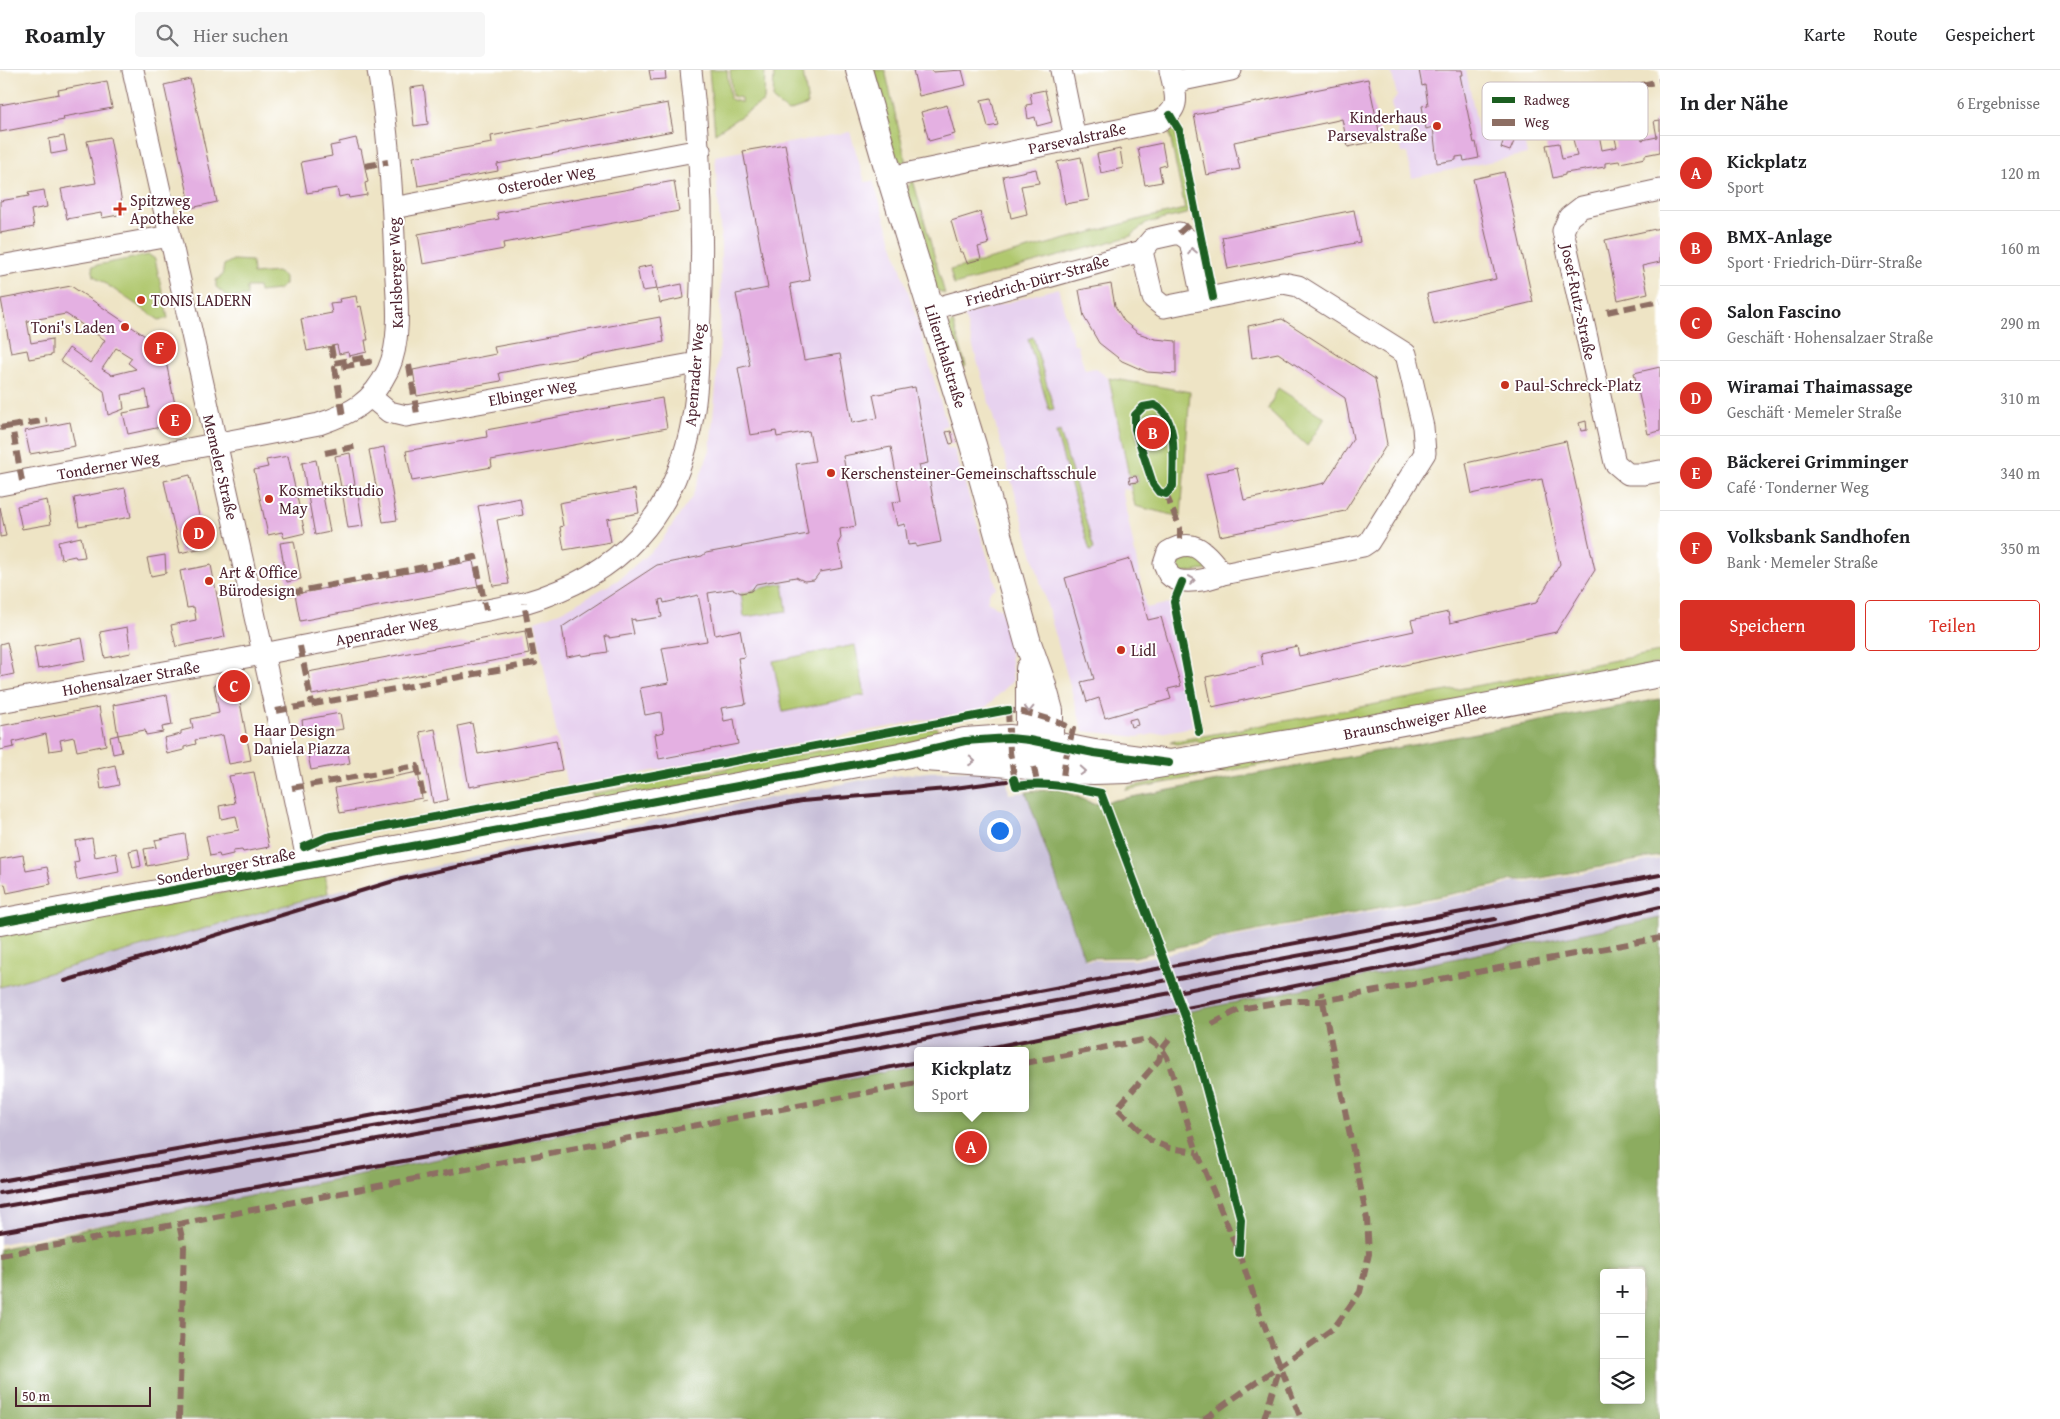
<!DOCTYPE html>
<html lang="de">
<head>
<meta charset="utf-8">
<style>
	:root { --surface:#fff; --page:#f6f6f6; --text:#202124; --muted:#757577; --line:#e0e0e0; --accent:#d93025 }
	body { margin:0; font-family:"Gentium Book Plus",serif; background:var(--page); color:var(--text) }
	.controls { position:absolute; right:15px; bottom:15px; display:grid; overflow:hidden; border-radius:5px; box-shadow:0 2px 8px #0003 }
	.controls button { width:45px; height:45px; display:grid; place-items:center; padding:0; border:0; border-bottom:1px solid var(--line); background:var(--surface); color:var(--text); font:25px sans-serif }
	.scale { position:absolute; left:15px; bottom:12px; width:136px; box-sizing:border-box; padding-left:5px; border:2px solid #4a1f2b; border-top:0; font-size:14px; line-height:18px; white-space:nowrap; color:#4a1f2b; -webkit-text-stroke:4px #fff; paint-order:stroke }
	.you { position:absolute; left:999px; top:760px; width:18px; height:18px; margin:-12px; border:4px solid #fff; border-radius:50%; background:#1a73e8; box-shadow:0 0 0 8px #1a73e833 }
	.badge { display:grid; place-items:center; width:32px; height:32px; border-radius:50%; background:var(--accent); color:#fff; font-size:16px; font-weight:700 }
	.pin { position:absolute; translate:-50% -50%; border:2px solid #fff; box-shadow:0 1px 5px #0006 }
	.popup { position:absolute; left:914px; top:977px; width:115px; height:65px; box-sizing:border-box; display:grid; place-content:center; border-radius:5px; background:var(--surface); filter:drop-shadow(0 1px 4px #0005); font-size:16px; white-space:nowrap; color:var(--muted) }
	.popup b { font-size:19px; color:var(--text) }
	.popup::after { content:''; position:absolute; left:50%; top:100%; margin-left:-10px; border:10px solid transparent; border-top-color:var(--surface) }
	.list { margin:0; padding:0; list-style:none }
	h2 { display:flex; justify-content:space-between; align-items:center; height:65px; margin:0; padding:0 20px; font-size:21px }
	h2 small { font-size:16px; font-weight:400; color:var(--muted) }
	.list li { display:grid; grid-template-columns:32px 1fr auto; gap:15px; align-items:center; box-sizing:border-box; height:75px; padding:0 20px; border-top:1px solid var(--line) }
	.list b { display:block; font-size:19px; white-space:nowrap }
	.list p { margin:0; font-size:16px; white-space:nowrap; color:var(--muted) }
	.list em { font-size:16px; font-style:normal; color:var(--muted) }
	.actions { display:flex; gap:10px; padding:15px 20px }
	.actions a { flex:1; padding:11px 0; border:1px solid var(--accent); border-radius:5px; text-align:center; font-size:18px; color:var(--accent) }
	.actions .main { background:var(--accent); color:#fff }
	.icon { flex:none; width:28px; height:28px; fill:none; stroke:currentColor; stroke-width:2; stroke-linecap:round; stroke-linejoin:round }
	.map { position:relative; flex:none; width:1660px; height:1349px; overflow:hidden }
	header { display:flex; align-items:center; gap:30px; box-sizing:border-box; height:70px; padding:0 25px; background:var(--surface); border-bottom:1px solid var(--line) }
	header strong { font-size:24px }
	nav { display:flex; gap:28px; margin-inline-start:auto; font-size:18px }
	.search { width:350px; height:45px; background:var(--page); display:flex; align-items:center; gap:12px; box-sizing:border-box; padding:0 18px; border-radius:5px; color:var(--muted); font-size:19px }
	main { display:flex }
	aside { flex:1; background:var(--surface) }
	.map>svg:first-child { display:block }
</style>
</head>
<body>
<header>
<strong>Roamly</strong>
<div class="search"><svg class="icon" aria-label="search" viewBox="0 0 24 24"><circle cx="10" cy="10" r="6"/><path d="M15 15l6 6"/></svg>Hier suchen</div>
<nav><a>Karte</a><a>Route</a><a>Gespeichert</a></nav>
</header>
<main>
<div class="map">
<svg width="1660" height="1349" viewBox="0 0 1660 1349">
	<rect width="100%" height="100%" fill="#fff"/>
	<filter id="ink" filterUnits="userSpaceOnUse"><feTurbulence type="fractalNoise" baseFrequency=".02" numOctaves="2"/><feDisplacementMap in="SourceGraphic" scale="10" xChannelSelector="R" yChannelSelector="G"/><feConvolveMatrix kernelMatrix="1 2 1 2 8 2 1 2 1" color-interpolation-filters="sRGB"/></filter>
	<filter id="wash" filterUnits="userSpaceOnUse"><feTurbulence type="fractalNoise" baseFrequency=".0096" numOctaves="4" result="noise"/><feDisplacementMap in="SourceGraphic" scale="20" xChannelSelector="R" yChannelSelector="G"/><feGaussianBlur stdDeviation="1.12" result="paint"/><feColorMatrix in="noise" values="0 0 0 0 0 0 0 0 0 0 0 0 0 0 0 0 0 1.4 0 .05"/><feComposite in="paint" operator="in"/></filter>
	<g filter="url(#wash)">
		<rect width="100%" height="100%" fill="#eee4c5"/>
		<path fill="#e7d2ef" d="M1391,0H1466L1478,59L1507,53L1522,61L1527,84L1412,108L1407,83H1402L1392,33L1397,26Z
			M850,62L865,112L873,111L916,247L947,355L942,357L948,379L954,378L997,518L990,521L987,532L1001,539L1009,572L1013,611L984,639L567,717L535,551L562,541L618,510L659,474L692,427L710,380L720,274L721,169L715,86Z
			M1058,218L1074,274H1077L1085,300L1095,298L1108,308L1131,420L1122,419L1146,538L1170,533L1193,657L1138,667L1083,661L964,245Z"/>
		<path fill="#c8bfd8" d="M980,700L1006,703L1009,724L1026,722L1086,890H1134L1201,877L1214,871L1496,818L1517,811L1527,813L1660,789V848L1384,903L1261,931L1009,981H917V998L0,1174V917L328,823L436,796L546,771L867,709L929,702Z"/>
		<path fill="#b0c86e" stroke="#7d744c" d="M709,0H727L730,29L740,32L741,33V28L732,26L730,0H765L764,31L715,63Z
			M774,0H799L803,2L808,35L788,42L773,30Z
			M868,0H885L907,95L893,88Z
			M1175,59L1190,137L1187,144L1146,153L1131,166L954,215L950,200L1145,148L1185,139L1169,61Z
			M913,110L945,224L935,219L904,123Z
			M149,185L155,189L168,248L159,250L94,206L92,196Z
			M233,190L252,191L253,204L277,202L285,207V214L278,220L259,222L258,217H247V226L229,228L216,217V210L222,206L224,195Z
			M953,252L966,296L960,299L947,257Z
			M1033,267L1054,339L1049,340L1028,269Z
			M1109,308L1190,322L1181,447L1135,436L1130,414L1138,412L1137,405L1129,406Z
			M1278,318L1325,348L1307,376L1268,339Z
			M1060,361L1094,479L1090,481L1056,363Z
			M1189,481L1214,499L1183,503L1175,498L1174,489Z
			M783,513L787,541L744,547L741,523Z
			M855,575L865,625L783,642L773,591Z
			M1660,582V593L1205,679L1197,670L1177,674L1170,672Z
			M937,657L938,663L899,677L595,732L591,724L898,666Z
			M1274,685L1277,692L1126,720L1127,717L1148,713L1173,704Z
			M325,803L328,823L0,917V865Z"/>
		<path fill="#8cac61" stroke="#6b6646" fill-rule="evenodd" d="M1660,629V786L1530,810H1512L1493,816L1214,869L1134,887L1084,888L1026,722L1059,719L1094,734Z
			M1660,848V1349H0V1179L103,1155L917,995V1038H1025V981H989ZM1604,1203H1641V1330H1604Z"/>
		<g id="blocks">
			<path fill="#e4b0e2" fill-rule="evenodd" d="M649,0H665L666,9L651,10Z
				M913,0H932L933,2L962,0L966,15L919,26Z
				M1419,0H1462L1463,5H1460L1474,73L1476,72L1479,88L1464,91L1463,86L1456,87V90L1437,93L1433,57L1426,59L1422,36L1428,35L1425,15L1422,16Z
				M190,9L217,132L191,138L164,15Z
				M1368,9L1381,70L1348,77L1342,49L1334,51L1234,72L1240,99L1206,105L1194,45Z
				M107,11L112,38L63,47L64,50L0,62V35L59,24L58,20Z
				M424,16L428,54L414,56L410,18Z
				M1527,18L1530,33L1489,43L1486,28Z
				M1045,20L1052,52L1037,56L1035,47L1028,49L1026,35L1032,34L1030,23Z
				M991,28L998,55L988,57L981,30Z
				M668,33L673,61L497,94L498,101L418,116L413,87L492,73L491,66Z
				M947,35L955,64L929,71L921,42Z
				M1660,50V82L1645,85V88L1620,93L1619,91L1605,93V97L1565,103V105L1553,108L1546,75L1559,73L1562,89L1577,86L1573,69L1599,64L1602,80L1617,77L1613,60L1639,55L1642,70L1657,67L1654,51Z
				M1505,65L1515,69L1510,81L1501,78Z
				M64,66L67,81L51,84L49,69Z
				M110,67L124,144L102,148L101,143L67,149L61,119L96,113L87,71Z
				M356,68L359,79H361L368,112L365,113L367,125L349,128L348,125L339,127L337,118L307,123L301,92L332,86L330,76L340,74L339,72Z
				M1162,73L1166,95L1159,97L1162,112L1145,115L1138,78Z
				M785,74L810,210L790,214L804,290L840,284L852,353L878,348L873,325L915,317L928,393L919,395L921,403L928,402L941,472L916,477V474L908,475L905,454L897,456L892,432L901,431L891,377L843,386L856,456L840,459L841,468L838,473L843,498L820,502L814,510L804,511L796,507L756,514L751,521L741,523L733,519L708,523L715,565L740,560L745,587L738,588L746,634L721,638L724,651L734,649L738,674L659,689L655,664L664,662L661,642L645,645L640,618L669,613L662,578L707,571L698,525L664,533L663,529L659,530L662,547L635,551V549L631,550L634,564L609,568V566H605L608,582L582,586V584L567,587L562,557L657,495L702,486L706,483L808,464L796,394L815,391L809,361L777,367L776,361L750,365L738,298L750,295L736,224L768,218L743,81Z
				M1120,79L1123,98L1101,103L1097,84Z
				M1081,87L1089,130L1065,134L1057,92Z
				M1036,99L1039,113L1021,116L1027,144L1011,148L1003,106Z
				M1504,102L1533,232L1434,255L1427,224L1496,209L1473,109Z
				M674,111L679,141L503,173L504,179L423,194L418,164L499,149L497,143Z
				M44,120L47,137L31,140L34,157L0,163V131L29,126L28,123Z
				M1354,140L1360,172L1228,199L1222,167Z
				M980,142L989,174L978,177L981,189L967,193L963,182H960L951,151Z
				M1660,158V192L1642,196L1648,223L1618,230L1605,170Z
				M652,195L657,219L642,221L637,198Z
				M682,214L684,228L660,233L657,219Z
				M1111,214L1115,236L1124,251L1138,263L1155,269L1176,271V304L1147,302L1122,291L1099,273L1084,247L1079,220Z
				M71,216L163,278L179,353L128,364L123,343L149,338L146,320L122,325L124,339L108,345L104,321L60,291L69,278L90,293L105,270L66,244L27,251L31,273L52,269V285L29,289L27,280L11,283L1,229ZM116,278L132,288L128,293L136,299L112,305L102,299Z
				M356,226L358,237L361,236L368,270H365L367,282L349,286L348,282L339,284L337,275L307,281L301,249L332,243L330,233L340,232L339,229Z
				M660,247L664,272L499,303L501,311L417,326L413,300L496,284L494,277Z
				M1282,249L1375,309L1387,374L1345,441L1220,466L1206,404L1237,398L1244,430L1325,413L1353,369L1345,328L1278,283L1252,288L1248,256Z
				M1660,297V361L1648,364L1634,303Z
				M662,328L667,358L491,390L492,397L412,411L406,381L487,367L486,360Z
				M1586,351L1587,360L1581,361L1579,353Z
				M70,352L75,376L30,384L25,361Z
				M951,361L954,373L950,374L946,362Z
				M1566,371L1595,500L1556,562L1212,637L1206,607L1263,595L1261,584L1297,576L1299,586L1414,561L1411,550L1448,542L1450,553L1536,533L1560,494L1542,409L1472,424L1466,393Z
				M384,377L397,450L383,452L369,380Z
				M350,383L355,415L341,417L335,386Z
				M288,386L305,463L284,468L282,462L268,465L254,400L268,397L266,390Z
				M316,390L330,462L315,465L302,393Z
				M190,405L206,477L180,483L164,411Z
				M1136,406L1138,412L1130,413L1129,407Z
				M125,418L131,447L79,456L74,428Z
				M635,419L639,443L607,449L611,472L564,480L560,457L563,456L559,433Z
				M358,424L363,456L348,458L343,427Z
				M520,428L523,445L497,450L509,514L493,516L478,436Z
				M47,430L51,454L22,459L17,436Z
				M0,437L6,466L0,467Z
				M81,467L85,487L76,488L75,486L61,489L58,472Z
				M294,471L301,509L287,512L280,473Z
				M165,485L166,503L151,506L147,488Z
				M1130,489L1148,550L1161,547L1181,616L1168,619L1171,629L1105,648L1099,628L1087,632L1081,612L1094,609L1065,508Z
				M473,491L478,517L300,551L295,524Z
				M211,495L225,567L176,577L171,555L196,550L194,537L187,538L180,501Z
				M127,557L131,583L105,588L100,562Z
				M525,561L529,584L312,625L308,602Z
				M82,568L86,590L38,599L34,577Z
				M7,572L14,604L0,607V574Z
				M236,611L251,690L229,694L223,665L195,670L196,674L184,677V680L167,684L164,668L181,664V661L193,658L191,649L219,643L214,615Z
				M167,625L172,655L162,657L163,662L146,665L145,660L118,665L113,635Z
				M99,637L106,675L77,681L74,667L60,670L62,679L49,681L46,664L13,672L14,677L0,680V656Z
				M340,643L343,659L304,665L302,650Z
				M1136,648L1138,655L1131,657L1129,650Z
				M472,653L478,684L556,670L562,700L469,717L458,656Z
				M435,659L448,730L433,733L420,662Z
				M118,665L122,682L113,684L110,667Z
				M347,678L350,693L311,700L308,685Z
				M115,695L119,715L101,719L98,699Z
				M254,702L269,777L243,782L242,780L233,781V784L220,787L219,784L210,786L206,766L239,760L236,746L221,749L219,736L235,733L229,706Z
				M418,702L422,728L340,743L335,718Z
				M185,764L189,788L147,796L144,779L157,777L155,770Z
				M92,768L95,787L116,783L119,802L77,810L74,792L79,791L75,771Z
				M138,779L141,796L133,798L129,781Z
				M23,785L26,801L47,797L51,814L7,823L5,814L0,815V789Z"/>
		</g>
	</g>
	<g filter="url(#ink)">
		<use href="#blocks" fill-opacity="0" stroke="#836461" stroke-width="1"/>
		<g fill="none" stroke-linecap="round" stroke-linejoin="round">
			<defs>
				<path id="minor" d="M133,0L276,641L308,794
					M1061,0L1075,69
					M1173,12L1231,0
					M890,107L1157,52C1184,39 1175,24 1170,0
					M1660,120L1582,137L1569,147L1563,161L1615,393L1628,404H1644L1660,401
					M393,138L700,80
					M1142,181L1153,228L1164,237L1283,213L1298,216L1406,284L1423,357L1425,383L1369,472L1363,476L1223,504C1210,509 1180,517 1169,505C1167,502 1166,497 1164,494L1168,482C1195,465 1206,484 1223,504
					M0,196L170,166
					M932,239L1142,181L1152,169L1179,163L1190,171L1202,228
					M371,327L389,342L406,346L697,293
					M0,415L319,354C352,343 372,333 388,300C402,270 397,226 395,194C393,130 389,64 378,0
					M0,632L263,584L524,533C621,505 676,446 693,346C699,313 698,278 700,245C704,160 701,84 691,0"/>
				<path id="tertiary" d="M859,0L890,107L973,375L1028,573L1042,612L1050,641V674L1040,689
					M1029,599V670L1032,687
					M925,688L998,693L1064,700L1093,701L1128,700L1301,671L1660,604
					M0,852L900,686L965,671L1009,668L1029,670L1094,683L1169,693"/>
			</defs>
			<use href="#minor" stroke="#836461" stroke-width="23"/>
			<use href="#tertiary" stroke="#836461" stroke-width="28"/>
			<use href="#minor" stroke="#fff" stroke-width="21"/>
			<use href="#tertiary" stroke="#fff" stroke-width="26"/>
			<path stroke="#4a1f2b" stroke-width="4" d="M65,911L397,810L524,782L802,731L947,719L1007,711
				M974,981L1488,877L1660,837
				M0,1111L353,1049L1660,805
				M0,1123L492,1036L1495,849
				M0,1137L495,1049L1187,920L1385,881L1660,818
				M0,1162L500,1074L917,992"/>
			<path stroke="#8d6e63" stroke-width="6" stroke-dasharray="12 6" stroke-linecap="butt" d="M1521,47L1526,40L1660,11
				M365,96L388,92
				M1179,163L1196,148
				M1607,242L1660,231
				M331,276L334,293L368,287L369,292L335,298L343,346
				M409,295L417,344
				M0,358L12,356
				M325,383L358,376
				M22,411L12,356L47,350
				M332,424L366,418
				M1166,424L1180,458V474
				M290,523L475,487L486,540
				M300,576L312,634
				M1008,640L1010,682L1015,711
				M276,641L535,593L524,533
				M1003,641C1018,638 1059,651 1073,659L1065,691L1062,715
				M1034,697L1037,713
				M292,718L417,696L424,731
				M1212,954L1240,939L1288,931H1322L1660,868
				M1170,969L1162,979L1159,990L1117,1038L1150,1070L1169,1078L1197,1082
				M1025,993L1148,969L1162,979L1167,987L1197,1082L1239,1183L1262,1249L1301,1349
				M0,1185L179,1154L917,1013
				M179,1349L184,1177L179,1154
				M1204,1349L1334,1258L1360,1222L1369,1184L1367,1149L1321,922
				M1264,1349L1280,1297"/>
			<defs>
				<path id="cycleway" d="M1170,45L1179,60L1213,227
					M1154,335C1179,345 1173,392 1173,416L1166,424L1159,422L1153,414L1135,359V345L1143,337Z
					M1182,512L1174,532L1199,662
					M1014,709L1016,716C1046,712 1072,717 1101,723L1191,962L1241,1150L1239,1183
					M304,777L327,767L1008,640
					M0,852L900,686L965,671L1009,668L1029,670L1094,683L1169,693"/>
			</defs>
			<use href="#cycleway" stroke="#fff" stroke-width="11"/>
			<use href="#cycleway" stroke="#1b5e20" stroke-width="8"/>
		</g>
		<defs><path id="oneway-chevron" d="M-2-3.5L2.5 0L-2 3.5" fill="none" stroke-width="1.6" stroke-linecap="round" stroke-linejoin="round" transform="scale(1.25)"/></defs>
		<g stroke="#ae9aa0">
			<use href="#oneway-chevron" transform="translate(1192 181) rotate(-102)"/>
			<use href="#oneway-chevron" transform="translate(1192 510) rotate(-8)"/>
			<use href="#oneway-chevron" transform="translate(1029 639) rotate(92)"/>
			<use href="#oneway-chevron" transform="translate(972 691) rotate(4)"/>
			<use href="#oneway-chevron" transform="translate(1083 701) rotate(3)"/>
		</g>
	</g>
	<g fill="#c8321e" stroke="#fff" stroke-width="2">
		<circle cx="1437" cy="56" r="5"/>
		<path d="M117.5 131.5h5v5h5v5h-5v5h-5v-5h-5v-5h5z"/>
		<circle cx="141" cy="230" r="5"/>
		<circle cx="125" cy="257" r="5"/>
		<circle cx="1505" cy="315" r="5"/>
		<circle cx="831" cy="403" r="5"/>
		<circle cx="269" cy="429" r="5"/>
		<circle cx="209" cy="511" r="5"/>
		<circle cx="1121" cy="580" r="5"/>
		<circle cx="244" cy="669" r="5"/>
	</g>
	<g text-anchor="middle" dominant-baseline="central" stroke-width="4" stroke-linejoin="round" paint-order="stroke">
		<g font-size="16" fill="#4a1f2b" stroke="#fff" text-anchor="start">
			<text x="1427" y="47" text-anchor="end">Kinderhaus<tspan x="1427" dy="18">Parsevalstraße</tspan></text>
			<text x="130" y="130">Spitzweg<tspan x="130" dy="18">Apotheke</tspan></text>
			<text x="151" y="230">TONIS LADERN</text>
			<text x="115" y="257" text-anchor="end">Toni's Laden</text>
			<text x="1515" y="315">Paul-Schreck-Platz</text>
			<text x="841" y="403">Kerschensteiner-Gemeinschaftsschule</text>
			<text x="279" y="420">Kosmetikstudio<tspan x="279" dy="18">May</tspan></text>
			<text x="219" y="502">Art &amp; Office<tspan x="219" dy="18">Bürodesign</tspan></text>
			<text x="1131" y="580">Lidl</text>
			<text x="254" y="660">Haar Design<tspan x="254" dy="18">Daniela Piazza</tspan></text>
		</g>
		<g font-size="16" fill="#4a1f2b" stroke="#fff">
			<text transform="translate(1077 68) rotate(-12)">Parsevalstraße</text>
			<text transform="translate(546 109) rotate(-11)">Osteroder Weg</text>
			<text transform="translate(395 203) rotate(-92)">Karlsberger Weg</text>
			<text transform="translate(1037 210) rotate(-16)">Friedrich-Dürr-Straße</text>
			<text transform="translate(1579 232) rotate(78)">Josef-Rutz-Straße</text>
			<text transform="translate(946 286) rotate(73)">Lilienthalstraße</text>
			<text transform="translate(694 305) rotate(-85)">Apenrader Weg</text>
			<text transform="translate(532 322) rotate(-11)">Elbinger Weg</text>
			<text transform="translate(108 395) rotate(-10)">Tonderner Weg</text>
			<text transform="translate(221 397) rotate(77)">Memeler Straße</text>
			<text transform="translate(386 560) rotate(-11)">Apenrader Weg</text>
			<text transform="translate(131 608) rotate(-10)">Hohensalzaer Straße</text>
			<text transform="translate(1415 650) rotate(-11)">Braunschweiger Allee</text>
			<text transform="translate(226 796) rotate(-11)">Sonderburger Straße</text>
		</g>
	</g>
	<rect x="1482" y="12" width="166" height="58" rx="8" fill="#fff" stroke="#c9bcbf" stroke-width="1"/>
	<rect x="1492" y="27" width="23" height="6" fill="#1b5e20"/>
	<rect x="1492" y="49" width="23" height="7" fill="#8d6e63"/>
	<g font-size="14" fill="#4a1f2b">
		<text x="1524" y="35">Radweg</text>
		<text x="1524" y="57">Weg</text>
	</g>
</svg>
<div class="controls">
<button>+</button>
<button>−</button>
<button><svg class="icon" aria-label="layers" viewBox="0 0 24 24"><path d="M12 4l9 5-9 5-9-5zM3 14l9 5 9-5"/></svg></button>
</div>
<div class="scale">50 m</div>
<div class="you"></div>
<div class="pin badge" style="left:971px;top:1077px">A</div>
<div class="popup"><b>Kickplatz</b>Sport</div>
<div class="pin badge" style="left:1153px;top:363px">B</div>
<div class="pin badge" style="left:234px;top:616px">C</div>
<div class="pin badge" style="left:199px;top:463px">D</div>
<div class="pin badge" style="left:175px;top:350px">E</div>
<div class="pin badge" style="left:160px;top:278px">F</div>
</div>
<aside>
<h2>In der Nähe<small>6 Ergebnisse</small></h2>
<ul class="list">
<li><span class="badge">A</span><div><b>Kickplatz</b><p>Sport</p></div><em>120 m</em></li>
<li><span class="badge">B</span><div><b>BMX-Anlage</b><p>Sport · Friedrich-Dürr-Straße</p></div><em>160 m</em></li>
<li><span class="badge">C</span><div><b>Salon Fascino</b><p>Geschäft · Hohensalzaer Straße</p></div><em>290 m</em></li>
<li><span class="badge">D</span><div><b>Wiramai Thaimassage</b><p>Geschäft · Memeler Straße</p></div><em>310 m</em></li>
<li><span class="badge">E</span><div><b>Bäckerei Grimminger</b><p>Café · Tonderner Weg</p></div><em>340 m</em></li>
<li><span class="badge">F</span><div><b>Volksbank Sandhofen</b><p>Bank · Memeler Straße</p></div><em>350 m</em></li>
</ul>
<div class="actions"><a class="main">Speichern</a><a>Teilen</a></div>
</aside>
</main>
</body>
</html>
